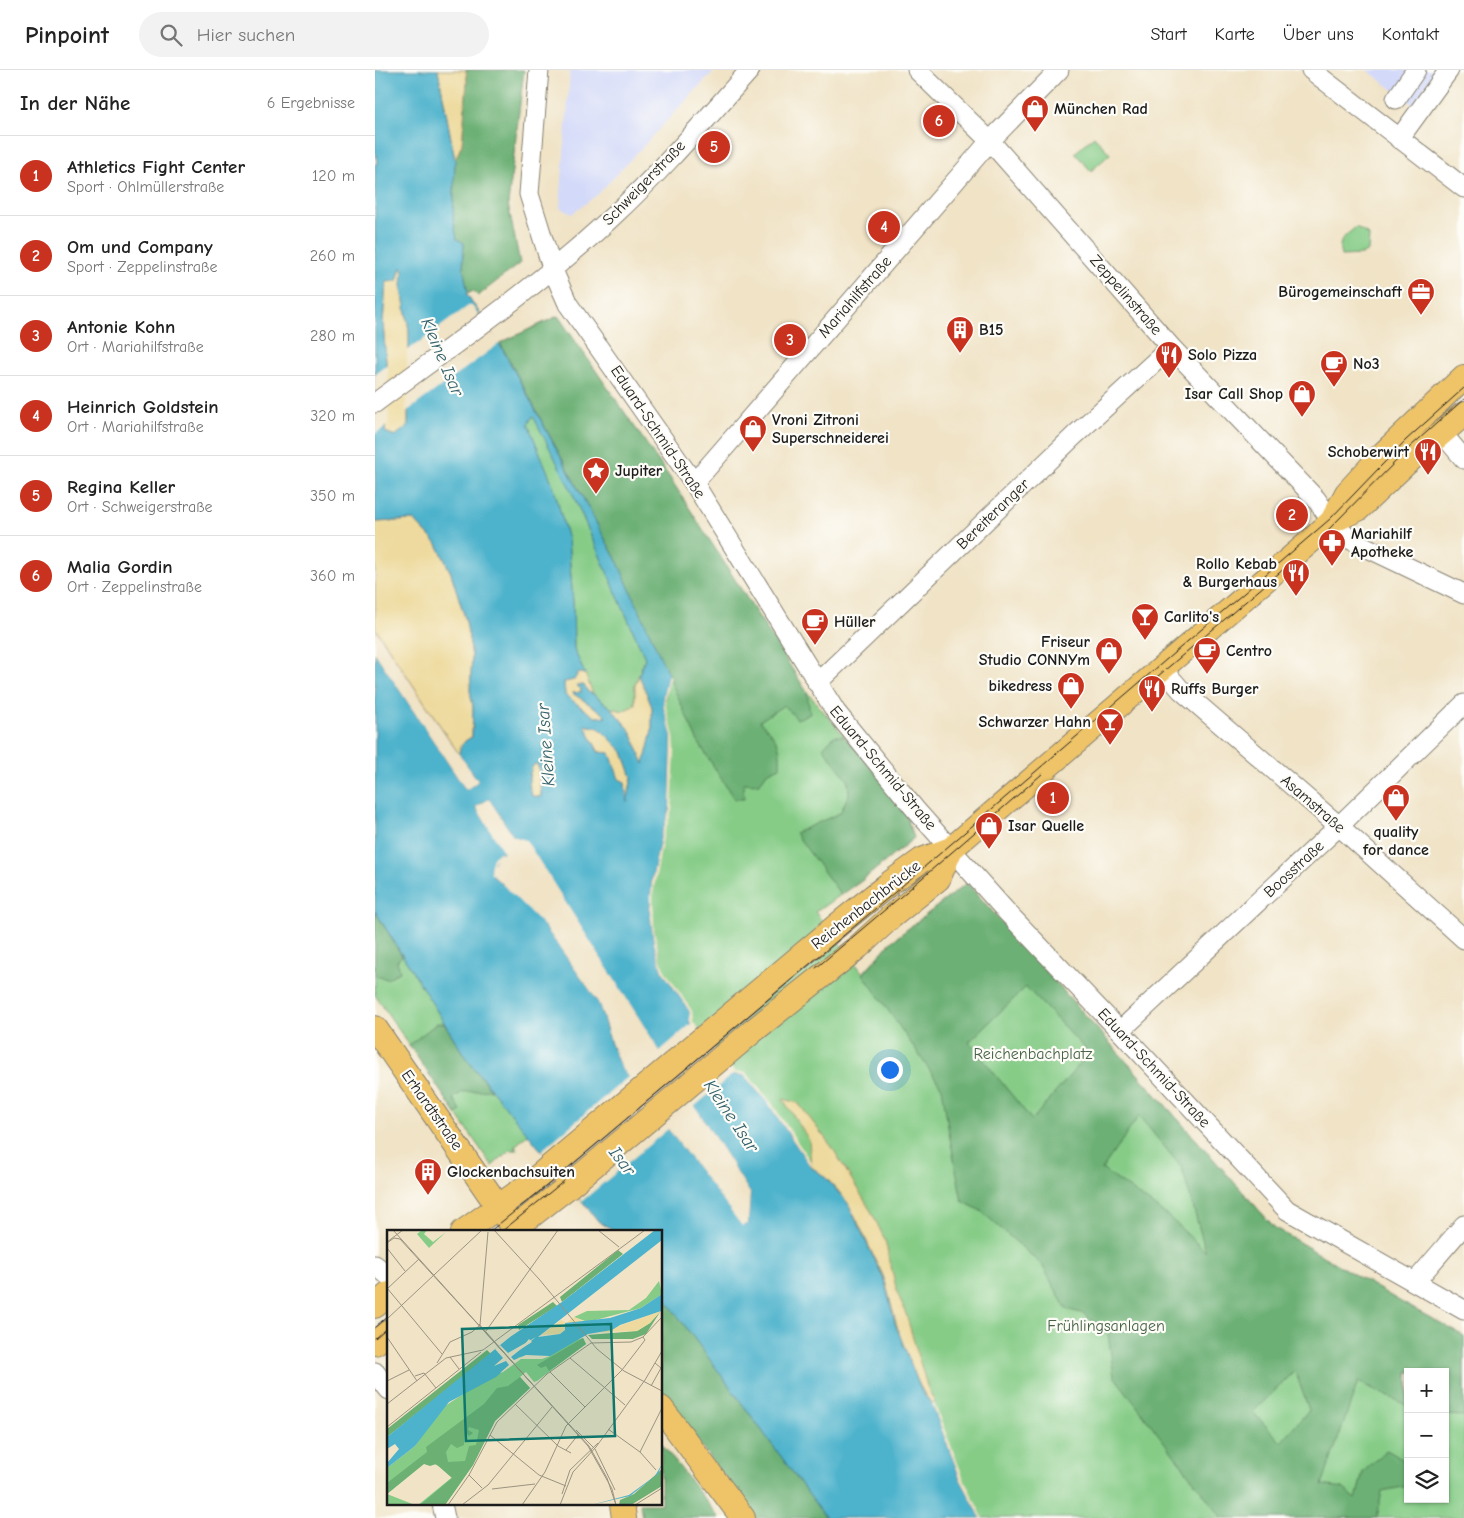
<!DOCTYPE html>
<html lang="de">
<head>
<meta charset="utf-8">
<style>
	:root { --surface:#fff; --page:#f2f2f2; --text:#222; --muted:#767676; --line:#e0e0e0; --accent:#c8321e }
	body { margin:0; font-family:"Comic Neue",sans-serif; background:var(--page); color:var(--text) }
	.controls { position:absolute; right:15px; bottom:15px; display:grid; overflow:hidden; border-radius:0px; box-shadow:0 1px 4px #0004 }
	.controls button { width:45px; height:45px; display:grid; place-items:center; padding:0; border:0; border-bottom:1px solid var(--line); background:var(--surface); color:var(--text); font:25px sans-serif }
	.you { position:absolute; left:514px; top:999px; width:18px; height:18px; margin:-12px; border:4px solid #fff; border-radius:50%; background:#1a73e8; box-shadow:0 0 0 8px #1a73e833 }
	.badge { display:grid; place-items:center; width:32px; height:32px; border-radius:50%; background:var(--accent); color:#fff; font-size:16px; font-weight:700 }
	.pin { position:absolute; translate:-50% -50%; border:2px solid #fff; box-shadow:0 1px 5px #0006 }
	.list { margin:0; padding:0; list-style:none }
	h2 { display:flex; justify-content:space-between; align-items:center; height:65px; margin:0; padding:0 20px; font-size:21px }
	h2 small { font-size:16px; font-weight:400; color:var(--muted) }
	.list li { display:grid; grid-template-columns:32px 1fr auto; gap:15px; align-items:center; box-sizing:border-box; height:80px; padding:0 20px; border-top:1px solid var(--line) }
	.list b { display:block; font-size:19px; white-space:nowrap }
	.list p { margin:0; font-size:16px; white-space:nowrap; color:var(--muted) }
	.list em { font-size:16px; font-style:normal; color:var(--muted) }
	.icon { flex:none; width:28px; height:28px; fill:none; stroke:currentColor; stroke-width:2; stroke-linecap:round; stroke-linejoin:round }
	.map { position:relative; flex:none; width:1089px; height:1448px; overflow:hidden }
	header { display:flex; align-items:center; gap:30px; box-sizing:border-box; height:70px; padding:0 25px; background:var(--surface); border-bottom:1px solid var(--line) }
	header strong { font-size:24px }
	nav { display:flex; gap:28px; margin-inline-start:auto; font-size:18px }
	.search { width:350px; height:45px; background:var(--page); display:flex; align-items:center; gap:12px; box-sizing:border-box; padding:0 18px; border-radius:28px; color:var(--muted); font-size:19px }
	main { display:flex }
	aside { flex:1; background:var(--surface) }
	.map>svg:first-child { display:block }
</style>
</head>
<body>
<header>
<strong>Pinpoint</strong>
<div class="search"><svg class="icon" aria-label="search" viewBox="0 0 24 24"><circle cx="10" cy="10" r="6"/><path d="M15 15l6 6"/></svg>Hier suchen</div>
<nav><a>Start</a><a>Karte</a><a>Über uns</a><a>Kontakt</a></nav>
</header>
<main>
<aside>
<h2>In der Nähe<small>6 Ergebnisse</small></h2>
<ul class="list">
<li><span class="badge">1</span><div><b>Athletics Fight Center</b><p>Sport · Ohlmüllerstraße</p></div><em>120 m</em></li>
<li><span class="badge">2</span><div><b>Om und Company</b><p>Sport · Zeppelinstraße</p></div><em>260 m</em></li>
<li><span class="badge">3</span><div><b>Antonie Kohn</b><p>Ort · Mariahilfstraße</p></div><em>280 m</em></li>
<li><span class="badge">4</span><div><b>Heinrich Goldstein</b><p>Ort · Mariahilfstraße</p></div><em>320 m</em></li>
<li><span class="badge">5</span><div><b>Regina Keller</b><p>Ort · Schweigerstraße</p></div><em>350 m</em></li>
<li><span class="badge">6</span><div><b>Malia Gordin</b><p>Ort · Zeppelinstraße</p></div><em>360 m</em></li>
</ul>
</aside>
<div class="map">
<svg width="1089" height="1448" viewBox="0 0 1089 1448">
	<rect width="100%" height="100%" fill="#fdfcf7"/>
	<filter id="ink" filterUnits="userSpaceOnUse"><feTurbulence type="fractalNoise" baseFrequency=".02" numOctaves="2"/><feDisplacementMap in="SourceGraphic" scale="10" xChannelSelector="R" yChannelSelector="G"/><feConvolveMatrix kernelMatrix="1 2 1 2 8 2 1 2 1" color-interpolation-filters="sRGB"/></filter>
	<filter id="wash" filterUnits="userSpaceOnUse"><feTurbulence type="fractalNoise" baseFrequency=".0096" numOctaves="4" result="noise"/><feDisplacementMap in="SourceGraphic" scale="20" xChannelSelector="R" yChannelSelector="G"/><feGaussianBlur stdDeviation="1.12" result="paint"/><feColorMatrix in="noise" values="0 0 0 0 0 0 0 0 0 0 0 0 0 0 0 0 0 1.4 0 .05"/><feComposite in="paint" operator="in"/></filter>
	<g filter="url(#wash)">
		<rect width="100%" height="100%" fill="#f0e3c6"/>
		<path fill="#d3d9f9" d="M195,0H340L223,124L197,144L185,138Z
			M992,0H1061L1038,35Z"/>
		<path fill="#86cc87" stroke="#517452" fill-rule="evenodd" d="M719,66L735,84L716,101L700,83Z
			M981,157L994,165L993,181L986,185L966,186C962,170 969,167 981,157Z
			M183,246L295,408L427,616L527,734L539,768L485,812L440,842L488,903L516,872L592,813L900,1158L1026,1232L1089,1266V1448H606L436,1097L315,953L287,900L275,841L289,638L293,604L125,273ZM1033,1302H1070V1429H1033Z
			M158,345L195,418L270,588L260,615V635L248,641L236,638L218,624L199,579L198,532L193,470L178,415L153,354Z
			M0,841L91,988L153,1064L140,1076L142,1080H135L117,1096L0,925Z"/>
		<path fill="#6cb074" stroke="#446648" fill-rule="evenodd" d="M91,0H149L133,134L145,193L103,226L98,220L93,223L88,197L89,173L82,169L78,149L80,90L87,74L92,12Z
			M183,246L295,408L432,622L435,644L422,649L409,635L385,651C402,670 406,671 405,697L392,703L384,714L368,713L369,729H359L322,670L243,493L125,273Z
			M459,666H469L527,734L539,768L485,812L466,825L420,763L465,743L474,724L473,710L448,678Z
			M592,813L900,1158L1026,1232L1089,1266V1346L1070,1345V1302H1033V1336L983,1312L947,1415L968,1418L981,1429L988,1402L1012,1380L1032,1392L1033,1416L1007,1421L1002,1448H847L739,1306L733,1264L709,1244L691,1239L667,1195L606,1141L587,1131L574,1063L567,1018L488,904L516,872ZM651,917L714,983L657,1050L594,972ZM764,1046L807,1098L831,1182L793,1146L727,1099ZM920,1301L934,1340L906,1372L878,1342Z
			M0,841L27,886L22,891L25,901L12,909L0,906Z
			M62,953H69L91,988L116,1020L88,1022L78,1028L86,1041L81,1044L34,975Z
			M286,1223L451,1448H379L286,1322Z
			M286,1373L344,1448H267L265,1434H286Z"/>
		<path fill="#eeda9e" stroke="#857b5d" d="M63,0H91L92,12L87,74L80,90Z
			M25,197L28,199L27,219L34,260V275L33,357L21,366L10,362L11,292L8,253L11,211L22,210Z
			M39,450L62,474L76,503L91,551L97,586L95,620L98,637L97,667C89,671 86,674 84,684L0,558V452Z
			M203,603L210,604L218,624L206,619V622L198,623L228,643L231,647H220L190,626L189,612L199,610Z
			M264,605L277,637V661L269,695L255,660L236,638L248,641L260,635V615Z
			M209,655L224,658L248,682L257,707L251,734L235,683L224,682Z
			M159,693L163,695L166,727L157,726C153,713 152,706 159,693Z
			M408,1029L423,1033L457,1077L497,1143L510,1170L522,1222L531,1244L552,1316L560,1333L557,1334C532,1303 521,1252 511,1214C508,1203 502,1193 497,1183C481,1147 470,1119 436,1097L434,1070Z"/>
		<path fill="#4db2cc" stroke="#346774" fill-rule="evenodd" d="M0,0H63L80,90L78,149L82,169L89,173L88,197L93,223L92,224L128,280L243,493L293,604L288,627L289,638L297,666L295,739L286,766L277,810L275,841L279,873L287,900L315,942V953L358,1005H369L393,1033L436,1097L449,1106L473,1133L510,1212L520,1253L547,1322L557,1334L586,1410L606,1448H451L286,1223V1162H239L235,1158L224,1152L91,988L0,841V583L91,720L103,711L84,684C85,674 89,671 97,667L98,637L95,620L97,586L91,551L76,503L62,474L39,450L0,452V94H2L0,77ZM26,197L28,199L27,219L34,260V275L33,356L20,366L10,362L11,292L8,253L11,212L22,211ZM158,346L195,418L270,588L264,605L277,637V661L269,694L255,660L236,638L218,624L213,622L209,615H201L206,619V622L197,623L228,643L231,647H220L190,625L189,612L199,610L203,603L210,604L199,579L198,532L193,470L178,415L153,354ZM210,655L224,658L248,682L257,707L252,732L250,712L244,709L235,683L223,682ZM159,694L163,695L166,713V727L157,726C153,713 152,706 159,694ZM114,729L138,766L151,771L375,1123L373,1154L367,1155L246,998L236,974L224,934L215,920L170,857L143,828L119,807L115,798L124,782L130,783L101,737Z"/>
		<path fill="#f0e3c6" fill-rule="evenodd" d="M96,234L125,273L31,342L32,281Z
			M13,294V355L0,364V304Z
			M0,580L91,717L100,710L82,685V681L103,711L91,720L0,583Z
			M293,604L295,608L290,627L291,638L299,666L300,680L297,740L288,767L278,823L279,859L285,889L289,899L317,941L318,952L360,1002L371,1003L395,1031L436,1092V1097L393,1033L369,1005L358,1004L320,1036L375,1123L373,1154L367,1156L293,1059L207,1131L166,1081L253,1007L246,998L241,986L224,934L215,920L170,857L116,803L115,798L118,788L124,782L129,783L101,737L114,729L138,766L151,770L285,981L316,954L314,948L315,942L287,900L279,873L275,841L277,810L286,766L295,739L297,666L289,638L288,627ZM113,732L136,768L149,772L373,1124L370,1152L368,1153L248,997L239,974L226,932L189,878L172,855L119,802L118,793L122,787L125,785L130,786L132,783L104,738Z
			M559,1333L589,1409L608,1448H606L586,1410L557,1334Z"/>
	</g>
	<g filter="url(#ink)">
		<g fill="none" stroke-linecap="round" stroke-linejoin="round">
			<defs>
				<path id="minor" d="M164,0L154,124L177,198L193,234L319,413L461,642L540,739L630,840L745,961L912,1140L1089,1240
					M542,0L615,71L796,277L941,429L955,449L974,469L1089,524
					M936,0L1089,118
					M1021,29L1041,0
					M1024,69L1074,0
					M0,333C81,273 165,215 238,146C287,101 331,49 375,0
					M1067,363L1089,389
					M319,413L615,71L684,0
					M787,598L806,620L964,756L1089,869
					M442,613L700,365L796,277
					M745,961L964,756L1089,634
					M0,1195L14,1206
					M1040,1212L1089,1155
					M0,1302L14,1320
					M67,1434L70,1448"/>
				<path id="major" d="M957,451L983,439L1030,394L1089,344
					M0,958L131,1148
					M88,1162L152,1116L177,1095L464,854L515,813L547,790L576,779L938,469L957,451L972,423L1007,385L1089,307
					M135,1162L194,1116L378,961L483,877L516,847L563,809L576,779
					M0,1236L14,1224
					M0,1273L14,1262
					M286,1338L368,1448
					M247,1434L249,1448"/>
			</defs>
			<use href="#minor" stroke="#868071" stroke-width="21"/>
			<use href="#major" stroke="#868071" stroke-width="26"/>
			<use href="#minor" stroke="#fff" stroke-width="19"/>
			<use href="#major" stroke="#efc469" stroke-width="24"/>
			<path stroke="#1c1c1c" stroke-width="1" d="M954,459L1035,377L1089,329
				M776,612L917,492
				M441,898L531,822L667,704
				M114,1162L185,1105L520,822L869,523L955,449L1031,370L1089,318
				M126,1162L189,1111
				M0,1257L14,1245
				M0,1268L14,1256"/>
		</g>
	</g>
	<defs>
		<symbol id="shop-pin" viewBox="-11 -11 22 30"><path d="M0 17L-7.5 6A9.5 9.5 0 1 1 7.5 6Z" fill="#c8321e" stroke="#fdfcf7"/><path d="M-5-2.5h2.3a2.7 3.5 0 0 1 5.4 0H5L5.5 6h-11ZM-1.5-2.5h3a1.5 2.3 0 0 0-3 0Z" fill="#fff"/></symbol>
		<symbol id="office-pin" viewBox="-11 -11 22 30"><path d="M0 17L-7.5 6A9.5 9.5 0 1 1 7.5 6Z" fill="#c8321e" stroke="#fdfcf7"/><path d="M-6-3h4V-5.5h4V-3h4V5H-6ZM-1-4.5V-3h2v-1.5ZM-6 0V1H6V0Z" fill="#fff"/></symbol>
		<symbol id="building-pin" viewBox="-11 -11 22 30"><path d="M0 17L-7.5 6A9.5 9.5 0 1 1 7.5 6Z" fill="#c8321e" stroke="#fdfcf7"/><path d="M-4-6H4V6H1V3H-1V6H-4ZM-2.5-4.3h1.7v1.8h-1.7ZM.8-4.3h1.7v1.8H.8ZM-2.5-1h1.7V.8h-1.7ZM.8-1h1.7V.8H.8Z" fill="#fff"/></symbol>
		<symbol id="restaurant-pin" viewBox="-11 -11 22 30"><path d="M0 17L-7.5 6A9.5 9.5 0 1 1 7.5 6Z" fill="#c8321e" stroke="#fdfcf7"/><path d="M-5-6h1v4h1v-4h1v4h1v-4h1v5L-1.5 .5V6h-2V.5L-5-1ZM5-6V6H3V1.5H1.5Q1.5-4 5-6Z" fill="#fff"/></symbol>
		<symbol id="cafe-pin" viewBox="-11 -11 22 30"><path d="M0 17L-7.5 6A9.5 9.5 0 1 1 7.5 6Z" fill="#c8321e" stroke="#fdfcf7"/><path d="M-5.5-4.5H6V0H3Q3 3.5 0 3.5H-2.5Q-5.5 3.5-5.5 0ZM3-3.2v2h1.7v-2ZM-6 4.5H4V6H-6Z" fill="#fff"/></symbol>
		<symbol id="sight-pin" viewBox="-11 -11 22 30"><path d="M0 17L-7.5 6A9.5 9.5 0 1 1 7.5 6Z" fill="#c8321e" stroke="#fdfcf7"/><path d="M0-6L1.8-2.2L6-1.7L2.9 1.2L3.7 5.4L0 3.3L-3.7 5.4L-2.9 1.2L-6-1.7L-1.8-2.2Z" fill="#fff"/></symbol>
		<symbol id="pharmacy-pin" viewBox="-11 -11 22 30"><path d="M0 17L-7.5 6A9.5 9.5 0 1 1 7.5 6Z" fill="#c8321e" stroke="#fdfcf7"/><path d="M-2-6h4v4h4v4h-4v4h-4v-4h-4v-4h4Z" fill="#fff"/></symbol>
		<symbol id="bar-pin" viewBox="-11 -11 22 30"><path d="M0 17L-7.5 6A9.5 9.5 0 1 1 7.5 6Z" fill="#c8321e" stroke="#fdfcf7"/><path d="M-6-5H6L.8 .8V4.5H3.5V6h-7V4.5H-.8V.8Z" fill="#fff"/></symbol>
	</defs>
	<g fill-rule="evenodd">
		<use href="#shop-pin" x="644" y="23" width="32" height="43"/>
		<use href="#office-pin" x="1030" y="206" width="32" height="43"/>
		<use href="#building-pin" x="569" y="244" width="32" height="43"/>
		<use href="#restaurant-pin" x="778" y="269" width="32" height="43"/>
		<use href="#cafe-pin" x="943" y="278" width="32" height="43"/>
		<use href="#shop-pin" x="911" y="308" width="32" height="43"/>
		<use href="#shop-pin" x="362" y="343" width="32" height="43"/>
		<use href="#restaurant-pin" x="1037" y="366" width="32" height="43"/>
		<use href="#sight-pin" x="205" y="385" width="32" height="43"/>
		<use href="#pharmacy-pin" x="941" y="457" width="32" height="43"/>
		<use href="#restaurant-pin" x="905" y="487" width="32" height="43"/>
		<use href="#bar-pin" x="754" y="531" width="32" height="43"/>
		<use href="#cafe-pin" x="424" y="536" width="32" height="43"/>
		<use href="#shop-pin" x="718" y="565" width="32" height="43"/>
		<use href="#cafe-pin" x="816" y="565" width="32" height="43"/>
		<use href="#shop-pin" x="680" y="600" width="32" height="43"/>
		<use href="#restaurant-pin" x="761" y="603" width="32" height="43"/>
		<use href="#bar-pin" x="719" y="636" width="32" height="43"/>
		<use href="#shop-pin" x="1005" y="712" width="32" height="43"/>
		<use href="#shop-pin" x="598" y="740" width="32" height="43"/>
		<use href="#building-pin" x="37" y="1086" width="32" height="43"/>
	</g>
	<g text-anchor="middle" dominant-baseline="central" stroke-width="4.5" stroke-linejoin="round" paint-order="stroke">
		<g font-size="16" font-weight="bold" fill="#1c1c1c" stroke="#fdfcf7" text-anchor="start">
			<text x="679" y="39">München Rad</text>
			<text x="1027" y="222" text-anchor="end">Bürogemeinschaft</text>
			<text x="604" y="260">B15</text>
			<text x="813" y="285">Solo Pizza</text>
			<text x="978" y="294">No3</text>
			<text x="908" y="324" text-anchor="end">Isar Call Shop</text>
			<text x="397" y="350">Vroni Zitroni<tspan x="397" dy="18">Superschneiderei</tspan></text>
			<text x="1034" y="382" text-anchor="end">Schoberwirt</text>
			<text x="240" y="401">Jupiter</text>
			<text x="976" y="464">Mariahilf<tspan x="976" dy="18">Apotheke</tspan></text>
			<text x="902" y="494" text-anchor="end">Rollo Kebab<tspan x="902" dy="18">&amp; Burgerhaus</tspan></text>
			<text x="789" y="547">Carlito's</text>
			<text x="459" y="552">Hüller</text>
			<text x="715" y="572" text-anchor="end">Friseur<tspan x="715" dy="18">Studio CONNYm</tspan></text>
			<text x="851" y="581">Centro</text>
			<text x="677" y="616" text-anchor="end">bikedress</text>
			<text x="796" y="619">Ruffs Burger</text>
			<text x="716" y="652" text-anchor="end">Schwarzer Hahn</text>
			<text x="633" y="756">Isar Quelle</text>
			<text x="1021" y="762" text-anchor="middle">quality<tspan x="1021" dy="18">for dance</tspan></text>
			<text x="72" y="1102">Glockenbachsuiten</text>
		</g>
		<g font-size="16" fill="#1c1c1c" stroke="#fdfcf7">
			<text transform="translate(269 113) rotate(-46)">Schweigerstraße</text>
			<text transform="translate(751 225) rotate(49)">Zeppelinstraße</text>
			<text transform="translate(480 227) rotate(-49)">Mariahilfstraße</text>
			<text transform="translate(283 362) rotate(56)">Eduard-Schmid-Straße</text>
			<text transform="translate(618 444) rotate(-44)">Bereiteranger</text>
			<text transform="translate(508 698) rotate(50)">Eduard-Schmid-Straße</text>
			<text transform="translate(938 734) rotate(41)">Asamstraße</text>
			<text transform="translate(919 799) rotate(-43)">Boosstraße</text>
			<text transform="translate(491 835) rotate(-38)">Reichenbachbrücke</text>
			<text transform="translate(779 998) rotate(47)">Eduard-Schmid-Straße</text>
			<text transform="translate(57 1040) rotate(55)">Erhardtstraße</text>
		</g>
		<g font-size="16" fill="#466247" stroke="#fdfcf7">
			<text x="658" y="984">Reichenbachplatz</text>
			<text x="731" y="1256">Frühlingsanlagen</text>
		</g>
		<g font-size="18" font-style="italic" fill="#32606b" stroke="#fdfcf7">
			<text transform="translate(67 287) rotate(67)">Kleine Isar</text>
			<text transform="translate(171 675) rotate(-94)">Kleine Isar</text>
			<text transform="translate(356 1046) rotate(56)">Kleine Isar</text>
			<text transform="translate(247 1091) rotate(52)">Isar</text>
		</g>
	</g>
	<g transform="translate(12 1160)">
		<rect width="275" height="275" fill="#f0e3c6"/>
		<path d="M35,0H40L37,4L46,12L59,2L42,18L30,4ZM272,51L275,64L254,78L201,92L187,87L200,81L242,80L259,68ZM196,108L199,114L150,151L147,152L139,142L133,147L143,158L108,191L86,235L58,275H31L69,244L45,233L35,234L0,264L28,275H0V238L28,216L55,178L132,127L165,124L160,123L161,119Z" fill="#86cc87"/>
		<path d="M231,20L236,24L175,72L173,67ZM166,72L170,76L132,100L131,95ZM275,79L259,104L246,109H205L201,105L250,101L263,93ZM196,108L199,114L162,141L159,136L154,138L150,135ZM100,120L104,124L0,207V199ZM133,147L143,158L108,191L86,235L58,275H33L65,248L49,234L43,236L37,234L0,264V253L40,222L39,217L97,174L110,158L121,156ZM82,197L92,200L89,215L82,216L78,231L61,232L59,222L64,214L70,218L77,215L78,202L82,206L86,203L81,200ZM275,239V256L244,275H232L233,270L247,264Z" fill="#6cb074" fill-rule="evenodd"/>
		<path d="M274,81L263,93L250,101L215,102ZM187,87L198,92L222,90L216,94L184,93L173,104L154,105L174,90L179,93Z" fill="#eeda9e"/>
		<path d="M268,0H275V10L151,107L173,104L178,100V93L223,88L254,78L275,64L274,81L233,95L225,100L201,104L163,126L132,127L109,147L62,172L28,216L0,238V233L12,219L8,214L0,219V207L123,107L175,72ZM142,109L145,112L107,136L137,115ZM275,234L271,244L243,266L204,275L242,265L268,246Z" fill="#4db2cc" fill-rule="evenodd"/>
		<path d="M149,107L124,127L127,130L139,125L163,126L155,129H134L116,142L113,143L122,135L119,131L107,136L116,128L108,119L113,115L121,123Z" fill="#f0e3c6"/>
		<path fill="none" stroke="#9b9382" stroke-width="1" d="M6,0L201,216L225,259L229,275M107,0L152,49L210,119L237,141L275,161M211,0L232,17M0,12L16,0M0,13L7,8L13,9L202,216L220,248L229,275M0,18L18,41M0,58L55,124M0,59L32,29M0,89L95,0M92,94L145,154M99,101L171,0M0,107L30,151M63,127L72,139M183,128L238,175M50,133L63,112L85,102L93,95L101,2M163,142L198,177M28,146L37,143L49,158M0,151L22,140M264,156L274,138L268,133M0,174L59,128L96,120L258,0M128,174L171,216L184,223M0,197L94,122M221,199L253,222L269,240M189,200L208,219L228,260M103,205L152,245L179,256M179,220L191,205M253,222L275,178M82,245L95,258M105,259L148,254M175,264L183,240L211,213M61,275L82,245L110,192L160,144L204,113L244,112L256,107L275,87M75,275L101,255L165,177M135,275L158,242L179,196L235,140L258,110L256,107M173,275L186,242L209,217L258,150L275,121M248,275L275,258"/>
		<path fill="#0f766e" fill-opacity="0.15" stroke="#0f766e" stroke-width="2.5" d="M224,94L228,206L79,211L75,99Z"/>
		<rect width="275" height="275" fill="none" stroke="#1c1c1c" stroke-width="2.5"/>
	</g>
</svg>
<div class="controls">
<button>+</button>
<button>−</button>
<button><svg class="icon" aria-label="layers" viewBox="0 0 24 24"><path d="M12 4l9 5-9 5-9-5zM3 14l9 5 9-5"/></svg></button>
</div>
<div class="you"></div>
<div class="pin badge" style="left:678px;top:728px">1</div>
<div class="pin badge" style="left:917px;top:445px">2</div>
<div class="pin badge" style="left:415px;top:270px">3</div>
<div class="pin badge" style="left:509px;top:157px">4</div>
<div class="pin badge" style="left:339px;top:77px">5</div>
<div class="pin badge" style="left:564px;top:51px">6</div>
</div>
</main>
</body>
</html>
